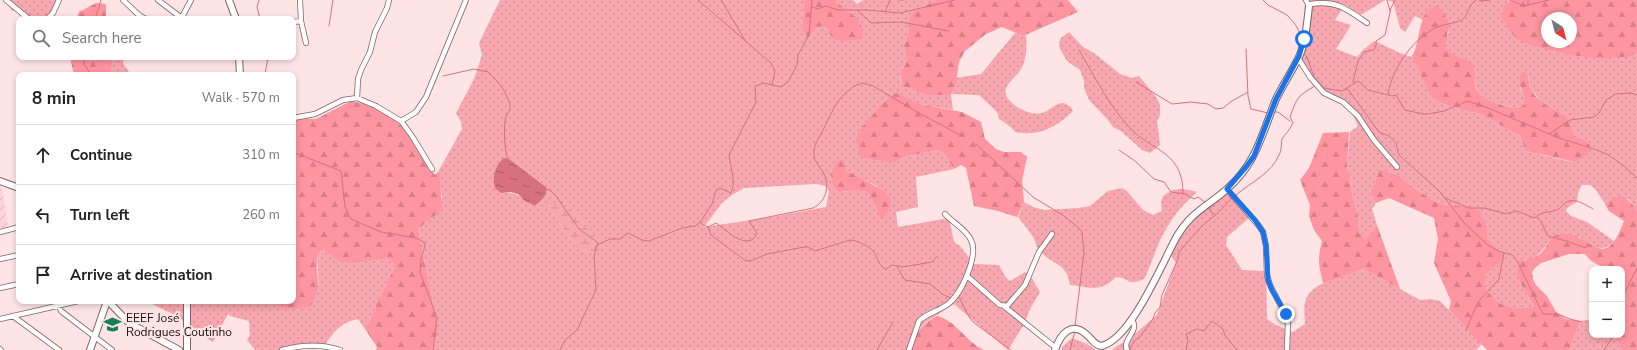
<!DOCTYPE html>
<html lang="en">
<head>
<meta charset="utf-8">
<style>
	:root { --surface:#fff; --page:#f6f6f6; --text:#222; --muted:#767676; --line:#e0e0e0 }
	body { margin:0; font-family:"Nunito Sans",sans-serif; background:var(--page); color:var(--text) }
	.controls { position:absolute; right:12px; bottom:12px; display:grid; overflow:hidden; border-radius:8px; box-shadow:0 2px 6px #0003 }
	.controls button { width:36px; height:36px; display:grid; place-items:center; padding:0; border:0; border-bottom:1px solid var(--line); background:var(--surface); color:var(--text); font:20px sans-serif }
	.compass { position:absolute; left:1541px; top:12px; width:36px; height:36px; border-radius:50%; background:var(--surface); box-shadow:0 2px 6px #0003; rotate:144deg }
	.stop { position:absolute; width:12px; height:12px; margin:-9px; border:3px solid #1a73e8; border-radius:50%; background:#fff }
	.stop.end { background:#1a73e8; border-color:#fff; box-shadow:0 1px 4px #0008 }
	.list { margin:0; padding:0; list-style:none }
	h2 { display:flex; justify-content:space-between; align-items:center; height:52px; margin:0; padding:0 16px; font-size:17px }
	h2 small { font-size:13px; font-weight:400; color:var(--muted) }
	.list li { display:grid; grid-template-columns:26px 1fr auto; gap:12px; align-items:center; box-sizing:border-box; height:60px; padding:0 16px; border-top:1px solid var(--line) }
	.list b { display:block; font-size:15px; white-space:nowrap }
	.list em { font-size:13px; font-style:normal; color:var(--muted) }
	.icon { flex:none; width:22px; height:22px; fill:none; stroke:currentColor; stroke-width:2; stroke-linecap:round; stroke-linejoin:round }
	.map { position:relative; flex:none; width:1637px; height:350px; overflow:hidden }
	.search { position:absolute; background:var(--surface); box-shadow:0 2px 6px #0003; left:16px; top:16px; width:280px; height:44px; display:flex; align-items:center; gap:10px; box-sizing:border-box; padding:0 14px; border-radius:8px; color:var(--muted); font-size:15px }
	.panel { position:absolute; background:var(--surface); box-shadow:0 2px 6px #0003; left:16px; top:72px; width:280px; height:232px; border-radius:8px }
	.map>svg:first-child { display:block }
</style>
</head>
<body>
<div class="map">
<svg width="1637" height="350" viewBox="0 0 1637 350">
	<defs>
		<pattern id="industrial-furrows" width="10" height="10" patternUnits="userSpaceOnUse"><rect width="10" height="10" fill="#fcd3d6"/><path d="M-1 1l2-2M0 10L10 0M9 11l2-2" fill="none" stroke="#d7b4b7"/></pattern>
		<pattern id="grass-dots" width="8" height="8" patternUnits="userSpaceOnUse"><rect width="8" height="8" fill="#f7a7af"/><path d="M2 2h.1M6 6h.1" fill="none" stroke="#d38f96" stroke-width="1.8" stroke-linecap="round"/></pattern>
		<pattern id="forest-firs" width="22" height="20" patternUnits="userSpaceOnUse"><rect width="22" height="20" fill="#fe95a1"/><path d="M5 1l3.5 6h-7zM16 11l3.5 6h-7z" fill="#d97f8a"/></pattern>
		<pattern id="wetland-marsh" width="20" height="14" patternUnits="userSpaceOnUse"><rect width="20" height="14" fill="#f7a7af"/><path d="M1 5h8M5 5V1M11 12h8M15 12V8" fill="none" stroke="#d38f96"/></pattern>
		<pattern id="water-ripples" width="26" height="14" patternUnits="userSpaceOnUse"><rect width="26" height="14" fill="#d6717d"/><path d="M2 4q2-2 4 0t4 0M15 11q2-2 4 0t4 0" fill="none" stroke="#ad5b65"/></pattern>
	</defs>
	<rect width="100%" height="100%" fill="#fee4e5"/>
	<path fill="url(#industrial-furrows)" d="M0,188L2,189L8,227L0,228Z"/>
	<path fill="url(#grass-dots)" fill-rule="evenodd" d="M3,0H62L54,6L51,19H31L18,11H12L7,3Z
		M500,0H803L804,9L802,30L808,38L817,27C824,26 827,27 830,33L854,15L836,2L837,0H853L857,4L863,0H936L913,12L908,20L909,31L904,45L907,61C901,70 898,75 902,86L925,95H951L953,110L923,105L910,100L862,158L887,162H897L904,157L939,150L946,156L954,169L916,177L918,207L896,212L898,227L949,218L954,242L960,246L974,264L999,265L1006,278L1010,281L1025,272L1030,275L1040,292L1029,311L1025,323L1008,350L954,304L926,322L918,330L907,350H431L437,336V322L418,229L439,212L442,197L438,172L462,129L461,122L456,113L474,79L482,55L479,43ZM509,159L546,187L545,195L535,206C524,201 518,191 505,193ZM846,171L877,186L876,206C871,185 855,191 838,192L835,189L831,177ZM816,184L826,186L829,191L826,207L766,218L704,227L722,203L732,195L744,188ZM548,206L579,216L592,234L604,243L594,254L576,248Z
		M1302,0H1385L1361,15L1345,5L1335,20L1351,25L1336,49L1357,57L1363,50L1374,41C1387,46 1399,54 1413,57L1431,97L1441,103L1470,112L1481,114L1520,136L1526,151L1572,162L1579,138L1575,136L1566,115L1544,105L1531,89L1528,75L1520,87C1523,94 1526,98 1523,106C1512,110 1485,101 1478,92C1476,88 1476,84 1475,80C1472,74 1466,64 1462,59C1456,55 1447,55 1445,47C1444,42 1447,36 1449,32L1428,11L1423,20L1415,16L1405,32L1400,28L1393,2L1386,0H1511L1507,2L1553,51L1564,54L1634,56L1637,53V211L1629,199H1611L1605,204L1596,190L1590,185H1582L1578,193L1577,202L1567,208L1566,211L1571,216L1587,222L1614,241C1603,254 1591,247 1580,237L1550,239C1544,249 1534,264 1520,260L1519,281L1534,306C1529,307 1523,309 1518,310C1504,311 1492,298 1485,287L1486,274L1506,258L1487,238V226L1482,213L1467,206L1448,205L1436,202L1411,186L1398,175L1380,169L1370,193L1376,203L1372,209L1377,225L1365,239L1358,232L1359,220L1351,189L1350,175L1347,167L1350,132L1358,126L1352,113L1340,101L1326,96L1299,66L1307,6Z
		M1069,32L1083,47L1094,53L1120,74L1132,78L1139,76L1156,97L1160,105V115L1157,121L1160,145L1150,153L1142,150L1121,131L1113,127L1108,120L1089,100L1084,88V81L1080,70L1067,61L1060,49L1059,43L1061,38Z
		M1015,33L1023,36L1026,34C1027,46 1027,60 1020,71C1016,76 1009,82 1006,88C1001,102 1030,117 1042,113C1050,111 1054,103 1064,103L1071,107L1073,111C1058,127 1037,137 1015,132L1011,127L999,119L997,112L979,95L952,94L956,84V78L981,74Z
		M108,57H124L123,63L131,75H110L113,62Z
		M1122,188L1127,191L1143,210L1153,215L1162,211L1161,202L1163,196C1177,187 1180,188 1197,192C1178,208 1165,227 1156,250C1152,260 1149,270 1144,279C1127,287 1131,278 1116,277C1100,293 1091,287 1070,285C1066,261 1053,266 1040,251C1036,247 1036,242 1033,237C1029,230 1023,224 1018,217L1024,202L1033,207L1044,210L1078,208L1090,206L1108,191Z
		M1227,191L1250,217L1227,237L1226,245L1242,270L1266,271L1267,319L1276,325L1293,332L1305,324C1305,317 1303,306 1306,299C1313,281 1348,275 1364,269L1420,300L1430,299L1440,301L1482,344L1476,350H1111L1130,338L1157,315L1176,263L1170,254L1171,249L1191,218Z
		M323,249L336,259L365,261L381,258L390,259L395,266L380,297L376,303V307L365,329L358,319C342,322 333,332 325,345L277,350H255L247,340L250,335L249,321L230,316L228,314L213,342L184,324L181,318L152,304L151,301H266L288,307L307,308C310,302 316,295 318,288C321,274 312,260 323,249Z
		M1592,319V335H1614L1621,350H1569L1581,321Z
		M1072,338L1087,344L1096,350H1062V347Z"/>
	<path fill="url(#forest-firs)" fill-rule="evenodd" d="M803,0H837L836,2C849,11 866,21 862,39C855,39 843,43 836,40C826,35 833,25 817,27L808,38L802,30L804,9Z
		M936,0H1068L1078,12L1023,36L1002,27L986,34L965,51L959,62L956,84L951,95H925L902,86L900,73L907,61L904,45L909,31L908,20L913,12Z
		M1511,0H1637V53L1634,56L1601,59L1564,54L1525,43L1515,38L1501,17L1505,5ZM1547,18H1571V42H1547Z
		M96,3L106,4V19H76L80,10L81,11Z
		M1437,6L1444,13L1449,25L1445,47C1453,57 1462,57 1473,63C1475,72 1474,80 1476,88C1480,100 1512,111 1523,106C1528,94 1516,86 1520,75L1525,71C1530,77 1528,83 1531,89C1538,103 1553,109 1566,115L1575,136L1586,141L1590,146L1588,154L1575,162L1526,151L1520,136L1481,114L1470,112L1441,103L1431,97L1412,56C1422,41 1416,11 1437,6Z
		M70,57H108L113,62L110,75H74Z
		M896,93L923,105L962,112L981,122L985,139L996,149L1004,152H1021L1027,157L1022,181L1024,202L1017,217L998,211L974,206L966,168L961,165L954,169L946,156L939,150L904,157L897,162H887L862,158L859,155L856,141L858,132L881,105Z
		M351,101C359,103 368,104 376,107C402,117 420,154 435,175L438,172L440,175L442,210L418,229L437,322V336L431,350H376L377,347L365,329L376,307V303L380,297L395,266L390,259C373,257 352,268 336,259C331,256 327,252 323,249C312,259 319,274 318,288C317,294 313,300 311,306C298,312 280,306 266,302L293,301V118L316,119Z
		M1349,132L1347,167L1350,175L1351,189L1359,220L1358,232L1365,239L1377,225L1400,289L1364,269L1323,283C1319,265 1317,261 1322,241L1314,230L1309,216L1310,205L1300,180L1309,168L1323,133Z
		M840,160H844L846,171C854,174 861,178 868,182C882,190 900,197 885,216L880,218C870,187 869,190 838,192C828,182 829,168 840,160Z
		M1380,169L1398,175L1411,186L1436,202L1448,205L1467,206L1477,209L1482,213L1487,226V238L1506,258L1486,274L1485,287C1498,307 1511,312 1534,306L1519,281L1517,274L1520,259L1524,261C1530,259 1540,256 1543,251C1548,245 1549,237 1557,235C1589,225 1602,280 1624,221L1609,211L1605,204C1619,191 1628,196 1637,211V350H1621L1614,335H1622V269H1605L1590,260L1585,254H1569L1541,263L1534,269L1532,273L1533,279L1536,285L1547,296L1556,312L1566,319L1581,321L1569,350H1487L1449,310L1451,301L1434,263L1438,239L1434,218L1389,198L1376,203L1370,193Z
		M937,316C956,320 966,342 984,350H907C916,334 920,325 937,316Z"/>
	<path fill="url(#wetland-marsh)" d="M552,202L579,216L592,234L604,242L603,247L594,254L576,248L548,206Z"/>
	<path fill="url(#water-ripples)" d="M504,158L509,159L546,187C548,196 541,200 535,206L525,201L518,194L511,192L501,193L495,188C492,177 495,165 504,158Z"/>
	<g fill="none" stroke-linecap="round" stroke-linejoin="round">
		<path stroke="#d6717d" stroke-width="1" d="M259,0L257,7L260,19
			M698,0L771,63L775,71L772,85
			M721,0L745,40
			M899,0H904
			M1263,0L1268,5L1287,15L1295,24L1301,35L1299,48
			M1387,0L1390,11
			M1479,0L1482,1L1490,0
			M1510,0L1524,6L1549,0
			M1528,5V0
			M812,7L818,9L826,6L838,10H867L900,13L955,0
			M858,11L871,23L901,22L949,31
			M885,12L890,0
			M95,19L101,0
			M329,26L333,0
			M1246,49L1248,96L1251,109L1268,113
			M1079,50C1095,77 1112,111 1134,132C1148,145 1168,151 1177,167C1182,176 1183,185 1183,194
			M1303,53L1307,57L1314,77L1324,88L1342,91L1358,81L1368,90L1392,96L1396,95L1405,110L1423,114H1428L1444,111L1468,101L1488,108L1559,138L1591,148L1607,154L1624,166L1637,178
			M84,57V64L91,75
			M265,75L268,57
			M443,76L474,69L488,72C496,78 512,99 510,109C509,113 505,116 505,121C504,132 504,148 508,159
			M1136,82L1172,104L1191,102L1208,104L1216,109L1223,108L1232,101L1248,92
			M1353,82L1358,61L1364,52L1374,50L1376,46V41L1385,35L1391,8L1395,0
			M1347,88L1379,132L1389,136L1396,143L1399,155L1440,192L1465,224L1488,245L1498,251L1512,255L1516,259L1543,314H1558L1570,319L1582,322
			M1388,94C1392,69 1411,42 1433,29C1442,24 1453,24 1462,20C1469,14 1468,5 1476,0
			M1275,112H1278L1290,121
			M1549,134L1570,120L1594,117L1599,113L1606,100L1616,94L1631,93L1637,95
			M976,144L1033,197L1064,216L1079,228L1082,232L1084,252L1075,326
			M1119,150L1135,161L1154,179L1164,182L1171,192L1185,194L1194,199L1198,197L1206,203
			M293,152L341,171L345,207L351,219L381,232L416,238L424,242L425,246L421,259L420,272L437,318L433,350
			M545,189L550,190L556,196L579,229L597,242L598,245
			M1236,195C1251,182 1271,174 1279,155C1282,150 1281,144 1282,139C1285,134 1290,130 1293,123L1290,117C1297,98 1297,96 1315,86
			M1445,198L1469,208H1485L1506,214L1517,211L1534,218L1536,217L1540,220L1548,236L1566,241L1586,248
			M1209,207L1213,215
			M1537,216C1543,211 1547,213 1554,211C1558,210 1561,207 1564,204C1573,196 1584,204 1593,209
			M700,223L708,227L711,235L746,261L753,260L767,254L804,247H808L815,251L850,240C856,240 869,246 873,251C878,257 878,266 886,269L892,265L903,267L932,262L937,256
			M708,227L716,223C726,230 749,253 757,233L749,221L813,208C826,202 830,186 824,174C821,168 814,161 814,155C813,145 818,140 822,132C832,112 839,91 862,83L873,86L917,112L962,136
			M897,267L905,280L930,284L944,295L951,298
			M959,297L968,315L973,322L1011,350
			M1622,298L1637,268
			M1466,330L1478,302L1499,279L1504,253
			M560,350L565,340L577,330L596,290L594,256L597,245L610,239H620L628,233L642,240L649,241L682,228L695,226L701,221L712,204L716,190L720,188L731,193L733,187V177L729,155L756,102L755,86L764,83L781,87L788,82L797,65L798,55L809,35L812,0
			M877,350L893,322
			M1070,350L1075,331
			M1130,350L1134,341L1139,338L1153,319L1155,313L1160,307L1162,295L1178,259L1179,252L1202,226L1219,212L1232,198
			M1186,350L1188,340L1186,334L1197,329L1204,331L1212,321L1223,329L1225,335L1237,350
			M1604,350L1612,338"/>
		<defs>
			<path id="street" d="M6,0L29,19
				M123,0L140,16L146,19
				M158,0L183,19
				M300,0L301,21L306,43
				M1306,0L1309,6
				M1311,4C1336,0 1347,9 1367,23
				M47,19L53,13L59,0
				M179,19L182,17L191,0
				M293,22L301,21
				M1298,58L1310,77L1324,93L1343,102L1358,116L1374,140L1397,167
				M357,98L358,79L361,70L370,52L375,32L387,8L389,0
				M293,118L315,114L343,100L357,98L376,106L401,121L412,136L432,169
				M401,121L416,112L426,97L466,0
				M1227,189L1259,226L1263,232L1266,246L1267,275L1270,285L1288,320L1287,350
				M0,232L19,227
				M0,259L19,255
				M967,276L1000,305L1007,306L1025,285L1039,252L1052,234
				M0,288L19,284
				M57,301L61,311L112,350
				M1005,307L1056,348
				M13,316L59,350
				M0,319L78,301
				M0,349L1,350
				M282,350C301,345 322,344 340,350
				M909,350L919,321C927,313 939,311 948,304C961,295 979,255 971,240C966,229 953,223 945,214
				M1127,350C1122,339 1140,331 1132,320"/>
			<path id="secondary" d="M229,0L236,19
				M239,57L240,75
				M0,181L19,188
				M108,301L129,323L179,350
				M187,301V350
				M90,350L107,301
				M1055,350C1060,335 1071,320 1087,335C1092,339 1094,345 1101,346C1131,340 1162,263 1177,236C1191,212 1208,206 1227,189C1236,181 1246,169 1252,158C1262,140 1268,119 1276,99C1283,85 1292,71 1299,57C1306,41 1307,23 1309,6"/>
		</defs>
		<use href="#street" stroke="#7f6365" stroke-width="6"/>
		<use href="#secondary" stroke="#7f6365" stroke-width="8"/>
		<use href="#street" stroke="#fff" stroke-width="4.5"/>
		<use href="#secondary" stroke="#fff" stroke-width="6"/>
	</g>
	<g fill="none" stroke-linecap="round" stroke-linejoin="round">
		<path stroke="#1a73e8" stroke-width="5" d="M1286,314L1272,290L1268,280L1266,246L1263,232L1255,220L1227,189L1246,167L1254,156L1276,99L1299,56L1304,39"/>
	</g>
	<defs>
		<symbol id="school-bare" viewBox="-9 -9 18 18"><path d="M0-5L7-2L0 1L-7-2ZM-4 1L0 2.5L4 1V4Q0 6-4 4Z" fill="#17805b" stroke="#fee4e5" stroke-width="2.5" paint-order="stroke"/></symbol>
	</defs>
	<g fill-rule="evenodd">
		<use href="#school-bare" x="100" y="312" width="25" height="25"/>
	</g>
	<g text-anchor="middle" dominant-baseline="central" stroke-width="4" stroke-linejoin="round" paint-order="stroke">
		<g font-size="12" fill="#1a0f10" stroke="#fee4e5" text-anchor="start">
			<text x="126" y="318">EEEF José<tspan x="126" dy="14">Rodrigues Coutinho</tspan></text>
		</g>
	</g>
</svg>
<div class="controls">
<button>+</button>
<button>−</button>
</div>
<svg class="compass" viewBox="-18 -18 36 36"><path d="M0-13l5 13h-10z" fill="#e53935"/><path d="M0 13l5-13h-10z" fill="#767676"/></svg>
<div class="stop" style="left:1304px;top:39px"></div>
<div class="stop end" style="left:1286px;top:314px"></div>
<div class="search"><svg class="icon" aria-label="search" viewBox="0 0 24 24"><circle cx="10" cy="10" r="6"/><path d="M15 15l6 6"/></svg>Search here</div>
<section class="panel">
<h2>8 min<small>Walk · 570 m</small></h2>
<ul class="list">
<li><svg class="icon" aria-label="ahead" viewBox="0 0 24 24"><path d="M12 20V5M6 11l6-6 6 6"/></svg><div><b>Continue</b></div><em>310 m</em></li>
<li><svg class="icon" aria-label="left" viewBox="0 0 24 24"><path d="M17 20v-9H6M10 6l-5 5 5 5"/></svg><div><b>Turn left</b></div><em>260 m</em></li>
<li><svg class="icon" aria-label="arrive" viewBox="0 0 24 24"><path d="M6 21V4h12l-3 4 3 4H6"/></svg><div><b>Arrive at destination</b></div></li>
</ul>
</section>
</div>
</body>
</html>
